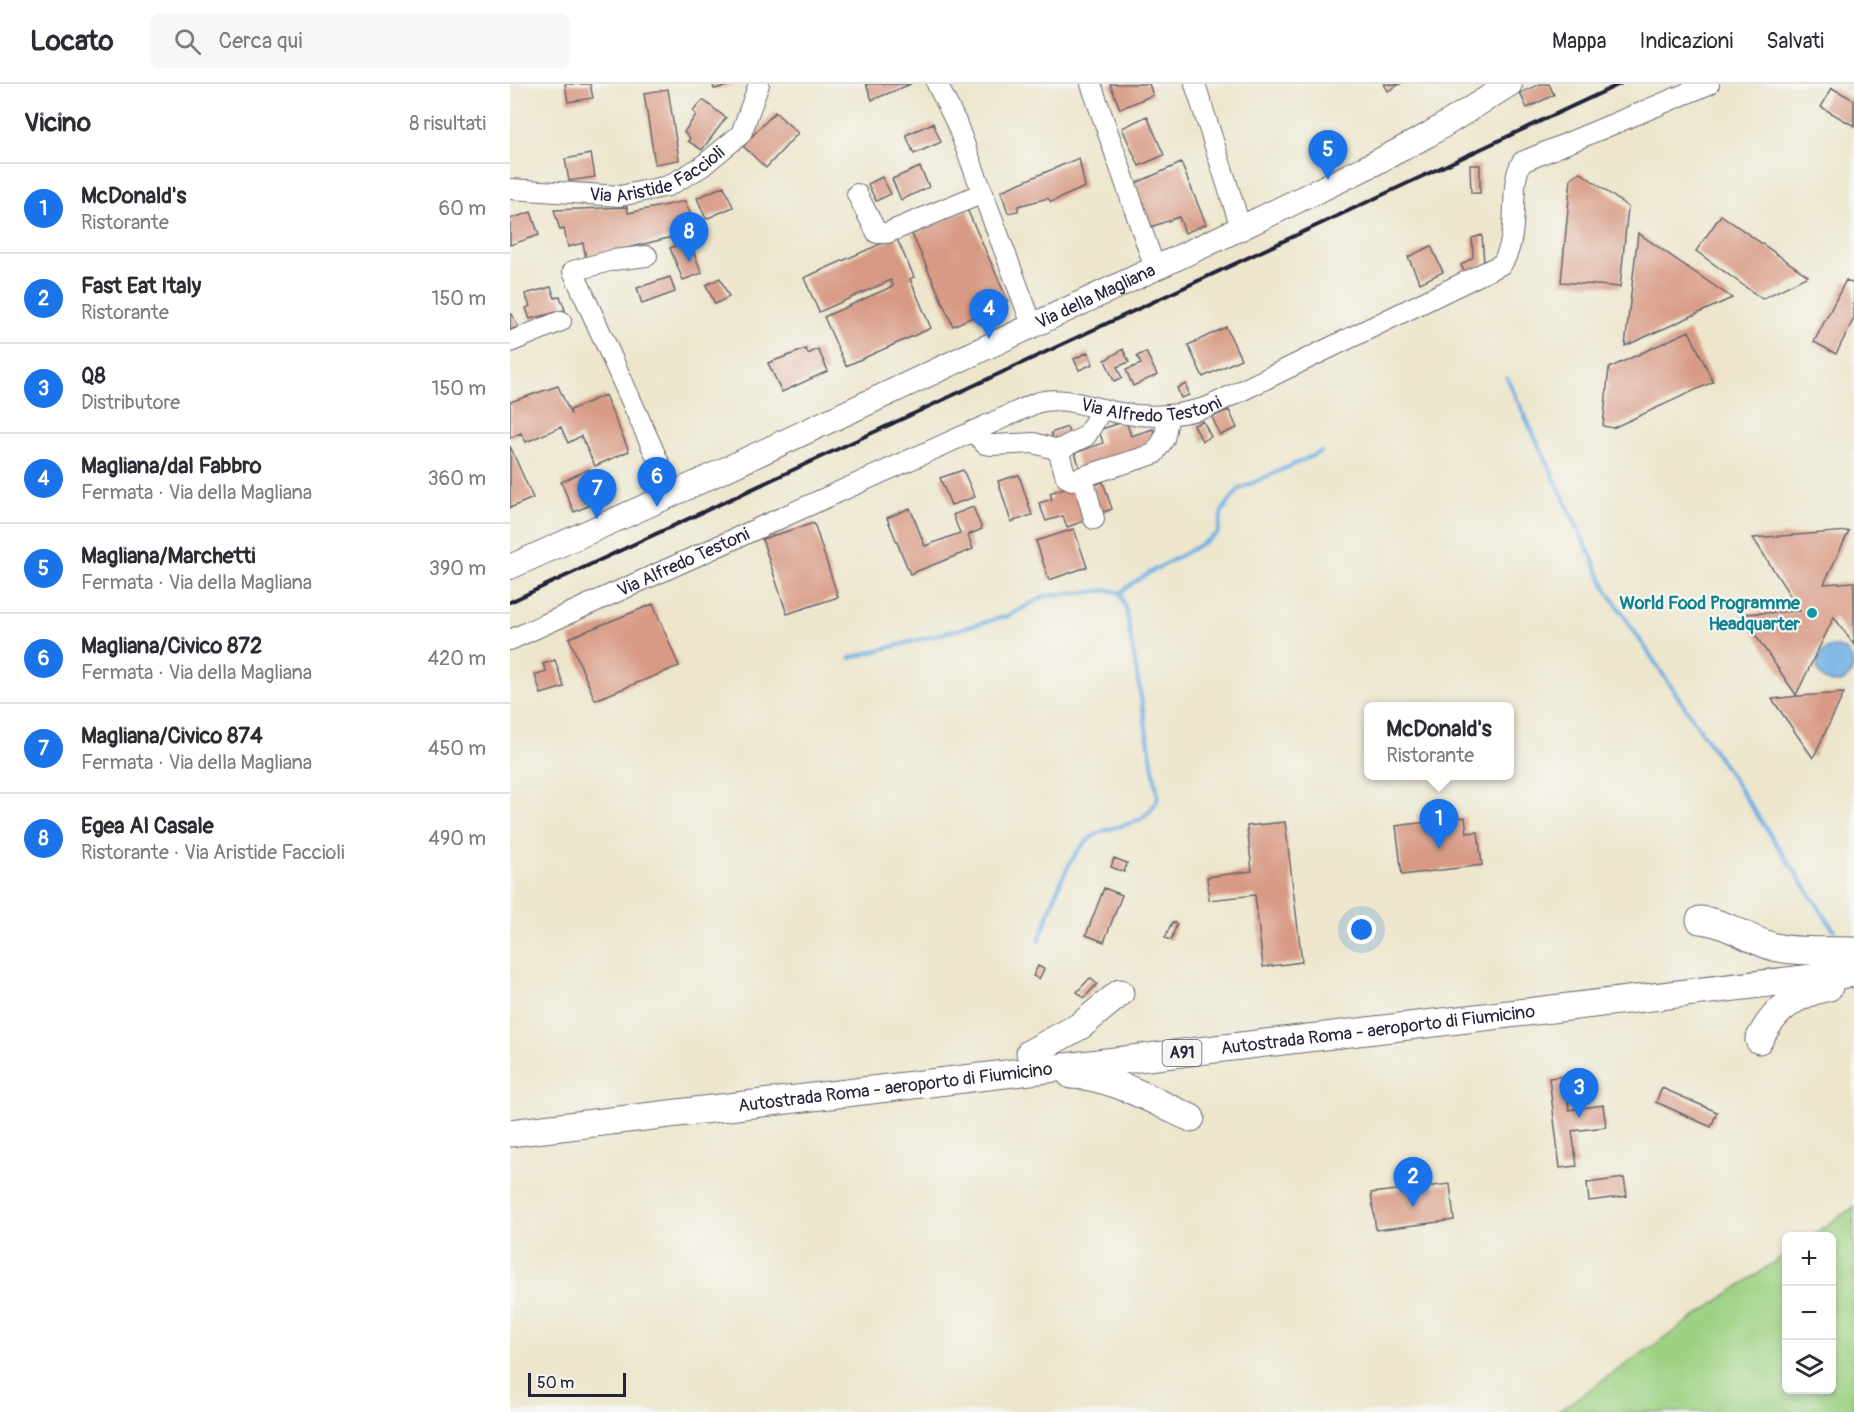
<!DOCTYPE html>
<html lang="it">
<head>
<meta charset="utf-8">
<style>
	:root { --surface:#fff; --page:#f7f7f7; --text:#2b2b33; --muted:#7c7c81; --line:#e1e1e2; --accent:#1a73e8 }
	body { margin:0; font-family:Pangolin,sans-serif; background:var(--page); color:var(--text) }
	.controls { position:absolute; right:18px; bottom:18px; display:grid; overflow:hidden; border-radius:9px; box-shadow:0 3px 9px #0003 }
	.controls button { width:54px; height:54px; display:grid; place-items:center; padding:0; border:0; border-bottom:2px solid var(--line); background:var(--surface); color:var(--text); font:30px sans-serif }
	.scale { position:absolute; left:18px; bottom:15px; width:98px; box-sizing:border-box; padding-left:6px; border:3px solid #22223b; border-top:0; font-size:16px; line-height:21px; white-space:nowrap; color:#22223b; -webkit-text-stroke:4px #f6f6f2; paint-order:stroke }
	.you { position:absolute; left:852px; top:846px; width:21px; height:21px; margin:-15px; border:4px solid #fff; border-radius:50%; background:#1a73e8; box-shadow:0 0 0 9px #1a73e833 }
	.badge { display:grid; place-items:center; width:39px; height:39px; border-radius:50%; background:var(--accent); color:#fff; font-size:20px; font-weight:700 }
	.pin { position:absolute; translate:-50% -50px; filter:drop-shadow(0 2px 3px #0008) }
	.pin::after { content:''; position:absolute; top:32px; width:21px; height:18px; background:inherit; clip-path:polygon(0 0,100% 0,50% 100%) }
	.popup { position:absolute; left:854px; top:618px; width:150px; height:78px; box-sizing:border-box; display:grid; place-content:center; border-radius:9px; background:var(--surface); filter:drop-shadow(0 2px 4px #0005); font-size:20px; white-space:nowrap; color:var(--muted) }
	.popup b { font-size:22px; color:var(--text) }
	.popup::after { content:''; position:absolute; left:50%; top:100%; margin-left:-12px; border:12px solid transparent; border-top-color:var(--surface) }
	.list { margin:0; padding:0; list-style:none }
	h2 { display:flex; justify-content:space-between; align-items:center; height:78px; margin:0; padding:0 24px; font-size:26px }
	h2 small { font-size:20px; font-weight:400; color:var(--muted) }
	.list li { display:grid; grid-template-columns:39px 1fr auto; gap:18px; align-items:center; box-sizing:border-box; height:90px; padding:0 24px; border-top:2px solid var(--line) }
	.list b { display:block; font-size:22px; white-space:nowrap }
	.list p { margin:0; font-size:20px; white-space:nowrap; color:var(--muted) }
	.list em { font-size:20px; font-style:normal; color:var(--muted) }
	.icon { flex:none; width:33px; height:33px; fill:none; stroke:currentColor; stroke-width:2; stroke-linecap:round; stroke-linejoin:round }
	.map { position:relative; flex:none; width:1344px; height:1328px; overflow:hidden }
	header { display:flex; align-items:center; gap:36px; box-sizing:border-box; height:84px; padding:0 30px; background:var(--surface); border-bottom:2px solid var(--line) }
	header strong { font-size:28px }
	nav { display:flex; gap:33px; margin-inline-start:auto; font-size:21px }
	.search { width:420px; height:54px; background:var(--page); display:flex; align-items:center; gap:15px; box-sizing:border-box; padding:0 21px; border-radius:9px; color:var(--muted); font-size:22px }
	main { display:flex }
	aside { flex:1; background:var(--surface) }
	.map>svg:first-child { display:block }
</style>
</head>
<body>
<header>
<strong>Locato</strong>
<div class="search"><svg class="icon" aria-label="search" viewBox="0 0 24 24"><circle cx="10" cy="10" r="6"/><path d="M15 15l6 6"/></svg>Cerca qui</div>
<nav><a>Mappa</a><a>Indicazioni</a><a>Salvati</a></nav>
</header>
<main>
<aside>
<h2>Vicino<small>8 risultati</small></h2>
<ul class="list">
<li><span class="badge">1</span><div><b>McDonald's</b><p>Ristorante</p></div><em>60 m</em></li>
<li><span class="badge">2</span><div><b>Fast Eat Italy</b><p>Ristorante</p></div><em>150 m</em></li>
<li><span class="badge">3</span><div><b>Q8</b><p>Distributore</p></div><em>150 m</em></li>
<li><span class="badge">4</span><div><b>Magliana/dal Fabbro</b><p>Fermata · Via della Magliana</p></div><em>360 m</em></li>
<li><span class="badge">5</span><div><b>Magliana/Marchetti</b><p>Fermata · Via della Magliana</p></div><em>390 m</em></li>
<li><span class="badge">6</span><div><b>Magliana/Civico 872</b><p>Fermata · Via della Magliana</p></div><em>420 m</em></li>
<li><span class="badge">7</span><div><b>Magliana/Civico 874</b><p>Fermata · Via della Magliana</p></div><em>450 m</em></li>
<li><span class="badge">8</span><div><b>Egea Al Casale</b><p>Ristorante · Via Aristide Faccioli</p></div><em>490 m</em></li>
</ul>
</aside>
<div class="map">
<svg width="1344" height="1328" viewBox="0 0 1344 1328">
	<rect width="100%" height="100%" fill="#f6f6f2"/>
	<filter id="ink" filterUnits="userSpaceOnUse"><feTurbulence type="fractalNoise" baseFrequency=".0167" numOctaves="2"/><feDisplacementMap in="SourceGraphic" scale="12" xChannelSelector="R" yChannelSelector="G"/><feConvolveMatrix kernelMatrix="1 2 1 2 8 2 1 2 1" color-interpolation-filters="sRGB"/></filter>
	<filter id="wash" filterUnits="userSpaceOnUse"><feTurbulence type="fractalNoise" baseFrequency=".008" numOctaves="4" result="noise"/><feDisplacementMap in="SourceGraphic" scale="24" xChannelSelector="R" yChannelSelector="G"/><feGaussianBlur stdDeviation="1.35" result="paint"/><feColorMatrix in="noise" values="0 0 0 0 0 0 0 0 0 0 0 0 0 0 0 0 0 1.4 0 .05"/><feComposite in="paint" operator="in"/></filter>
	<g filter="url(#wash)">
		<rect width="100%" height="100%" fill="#ede6cc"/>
		<path fill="#9ed283" stroke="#607a5f" stroke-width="1.5" d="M1344,1123V1328H1047L1276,1170V1306H1322V1152H1301Z"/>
		<path fill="#6eafe2" stroke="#48688e" stroke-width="1.5" d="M1307 581a18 18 0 1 1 36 0a18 18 0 1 1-36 0Z"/>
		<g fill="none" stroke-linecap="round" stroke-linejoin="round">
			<path stroke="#6eafe2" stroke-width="4" d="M997,294L1098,508L1324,846
				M610,509C640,484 676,472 708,449L712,427L729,405L811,368
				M340,574L498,532L535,512L600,506L610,509L616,526L648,713C634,750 601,735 577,757C551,781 542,825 529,857"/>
		</g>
		<g id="blocks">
			<path fill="#d89a84" d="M55,0H80L83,14L58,18Z
				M203,0H222V1L204,5Z
				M356,0H401L362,16Z
				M600,0H639L643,11L610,25Z
				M874,0H890L878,7Z
				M1030,0H1039L1044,11L1017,24L1010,9Z
				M1322,4L1344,16V42L1311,23Z
				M158,5L169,76L145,80L134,9Z
				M193,16L216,34L192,66L178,57L180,54L174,48L186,31L183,27Z
				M265,28L288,49L256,84L233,62Z
				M637,32L654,71L629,82L612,44Z
				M423,39L431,58L404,70L396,51Z
				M81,70L85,93L59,97L55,75Z
				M569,74L575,103L541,118L538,114L508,122V127L498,129L491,107Z
				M671,79L696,140L675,149L669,133L638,144L624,100Z
				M960,81H970V109H961Z
				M410,83L419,103L391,116L382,95Z
				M1070,88L1118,123L1110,203L1051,198L1061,94Z
				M372,93L381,110L366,117L358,100Z
				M214,102L223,123L196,135L187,114Z
				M175,117L185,141L177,144L179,149L76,174L73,159L58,163L54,145L50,146L44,126L117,123L118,129Z
				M457,125L498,217L443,242L402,150Z
				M21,128L29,151L0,161V135Z
				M1211,131L1298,192L1252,215L1186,167Z
				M1128,149L1222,214L1115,262Z
				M972,151L974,180L955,189L951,181L963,173L962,154Z
				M386,153L404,193L400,195L421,244L336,282L314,233L383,202L381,196L309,228L294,194Z
				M179,157L192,189L173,196L160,164Z
				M921,162L933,188L910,199L898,173Z
				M160,193L165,208L132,220L127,204Z
				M210,194L219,213L205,220L196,201Z
				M1336,196L1344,200V234L1326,270L1304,258Z
				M41,203L45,214L50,212L55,226L20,235L16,224L20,222L15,210Z
				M2,230L8,243L0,246V231Z
				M716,243L731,275L693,293L678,261Z
				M1179,247L1203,298L1103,344L1093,342L1099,284Z
				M296,265L298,270L308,265L318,287L272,308L258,279Z
				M613,265L619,278L607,283L612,294L604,297L595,276Z
				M578,268L583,280L569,286L564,275Z
				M636,268L647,291L623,302L616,286L631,280L627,272Z
				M676,300L679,311L671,314L667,304Z
				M48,302L61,331L60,326L95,311L119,367L85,382L71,352L58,359L51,343L16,358L11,349L0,354V318Z
				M719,326L727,344L710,351L702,333Z
				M616,337L621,352L643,345L648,360L571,387L565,369L593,359L589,346Z
				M693,337L701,353L692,357L684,341Z
				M557,343L560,353L544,358L541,349Z
				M0,362L23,414L0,424Z
				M79,385L92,416L64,428L51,398Z
				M453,386L465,413L441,421L430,394Z
				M509,391L522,431L501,438L488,397Z
				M593,398L602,425L591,429L581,402Z
				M568,399L580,435L557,443L553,432L536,437L529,419L542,415L540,409Z
				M463,423L472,445L458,451L463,465L400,490L377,434L400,424L415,462L450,449L443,431Z
				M304,439L328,513L277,530L252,455Z
				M564,445L577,483L539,496L526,457Z
				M1339,447L1314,500L1344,498V561L1324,533L1286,611L1231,530L1290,527L1243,454Z
				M143,520L169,582L85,616L59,554Z
				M45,576L54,603L31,610L25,591L36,587L33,580Z
				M1334,609L1303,674L1262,615L1289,612Z
				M955,733L957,749L968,748L972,781L892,791L886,742Z
				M775,738L792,878L753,883L745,811L699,816L697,793L742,787L737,742Z
				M604,774L617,779L614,788L601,783Z
				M594,804L612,811L594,858L576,851Z
				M662,838L667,840L661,856L655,854Z
				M528,882L534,885L529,895L523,892Z
				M580,894L587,900L574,914L567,908Z
				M1055,992L1059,1026L1093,1021L1096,1043L1062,1047L1067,1082L1050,1084L1039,994Z
				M1152,1004L1207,1028L1201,1043L1146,1018Z
				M1114,1094L1117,1112L1079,1117L1077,1099Z
				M940,1100L944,1136L866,1146L861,1109Z"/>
		</g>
	</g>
	<g filter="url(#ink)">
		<use href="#blocks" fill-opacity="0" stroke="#69676e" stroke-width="1.5"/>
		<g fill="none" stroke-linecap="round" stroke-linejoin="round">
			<defs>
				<g id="minor">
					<path d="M427,0L446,38L523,243"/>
					<path d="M581,0L645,184"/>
					<path d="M685,0L731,144"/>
					<path id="s1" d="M0,105L110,112L158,102L191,83L231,50L249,0"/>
					<path d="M347,110L367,149H377L473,109"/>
					<path d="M137,172L103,176L63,187L163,410"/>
					<path d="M0,258L51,237"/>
					<path d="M463,347L475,360L482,361L524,359L548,366L556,393L562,396L644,370L654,355L659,331"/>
					<path d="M548,366L576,352L592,325"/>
					<path d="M573,394L584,435"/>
					<path id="s2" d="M0,556L526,319C553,310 583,325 610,329C640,334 669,332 698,323L992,180C1012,148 997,102 1012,78L1199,0"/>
				</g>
				<g id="major">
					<path id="s3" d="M0,483L163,410L731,144L861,81L918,51L1000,0"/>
				</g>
				<g id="highway">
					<path d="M1190,836C1216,838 1239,856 1264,863C1290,869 1318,866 1344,867"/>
					<path d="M1249,956C1264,926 1285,910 1319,903"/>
					<path d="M520,969L570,942L610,909"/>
					<path d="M561,991C602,992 643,1017 681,1034"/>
					<path id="s4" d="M0,1049L1344,889"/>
				</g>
			</defs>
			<use href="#minor" stroke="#69676e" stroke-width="22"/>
			<use href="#major" stroke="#69676e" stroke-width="26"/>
			<use href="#highway" stroke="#69676e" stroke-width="29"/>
			<use href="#minor" stroke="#fff" stroke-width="20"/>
			<use href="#major" stroke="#fff" stroke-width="24"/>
			<use href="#highway" stroke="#fff" stroke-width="27"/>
			<path stroke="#22223b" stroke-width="4" d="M0,518L1110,0"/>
		</g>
	</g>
	<circle fill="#0f9aa8" stroke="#f6f6f2" stroke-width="2" cx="1302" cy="529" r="6"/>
	<g text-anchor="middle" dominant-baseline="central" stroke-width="4.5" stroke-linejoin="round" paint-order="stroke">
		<rect fill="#f6f6f2" stroke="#626272" stroke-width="1.5" x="652.5" y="956" width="39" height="26" rx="4.5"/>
		<g font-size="16" font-weight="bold" fill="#22223b">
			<text x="672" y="969">A91</text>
		</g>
		<g font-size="18" fill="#22223b" stroke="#f6f6f2">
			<text stroke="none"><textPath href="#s1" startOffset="152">Via Aristide Faccioli</textPath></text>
			<text stroke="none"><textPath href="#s3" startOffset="645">Via della Magliana</textPath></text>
			<text stroke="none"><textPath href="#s2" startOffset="694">Via Alfredo Testoni</textPath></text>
			<text stroke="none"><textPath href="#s2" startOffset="190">Via Alfredo Testoni</textPath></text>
			<text stroke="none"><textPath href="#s4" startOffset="874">Autostrada Roma - aeroporto di Fiumicino</textPath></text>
			<text stroke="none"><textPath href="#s4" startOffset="388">Autostrada Roma - aeroporto di Fiumicino</textPath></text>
		</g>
		<g font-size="18" font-weight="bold" fill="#0d838f" stroke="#f6f6f2" text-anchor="end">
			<text x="1290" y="519">World Food Programme<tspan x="1290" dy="21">Headquarter</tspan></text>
		</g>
	</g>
</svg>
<div class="controls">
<button>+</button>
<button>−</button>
<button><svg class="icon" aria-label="layers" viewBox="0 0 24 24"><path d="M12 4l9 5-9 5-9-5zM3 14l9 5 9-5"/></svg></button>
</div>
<div class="scale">50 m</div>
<div class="you"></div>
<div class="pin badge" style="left:929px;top:765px">1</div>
<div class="popup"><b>McDonald's</b>Ristorante</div>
<div class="pin badge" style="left:903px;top:1123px">2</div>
<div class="pin badge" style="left:1069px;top:1034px">3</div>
<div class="pin badge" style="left:479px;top:255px">4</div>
<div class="pin badge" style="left:818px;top:96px">5</div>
<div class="pin badge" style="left:147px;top:423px">6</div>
<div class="pin badge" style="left:87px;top:435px">7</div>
<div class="pin badge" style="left:179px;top:178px">8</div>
</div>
</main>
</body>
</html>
